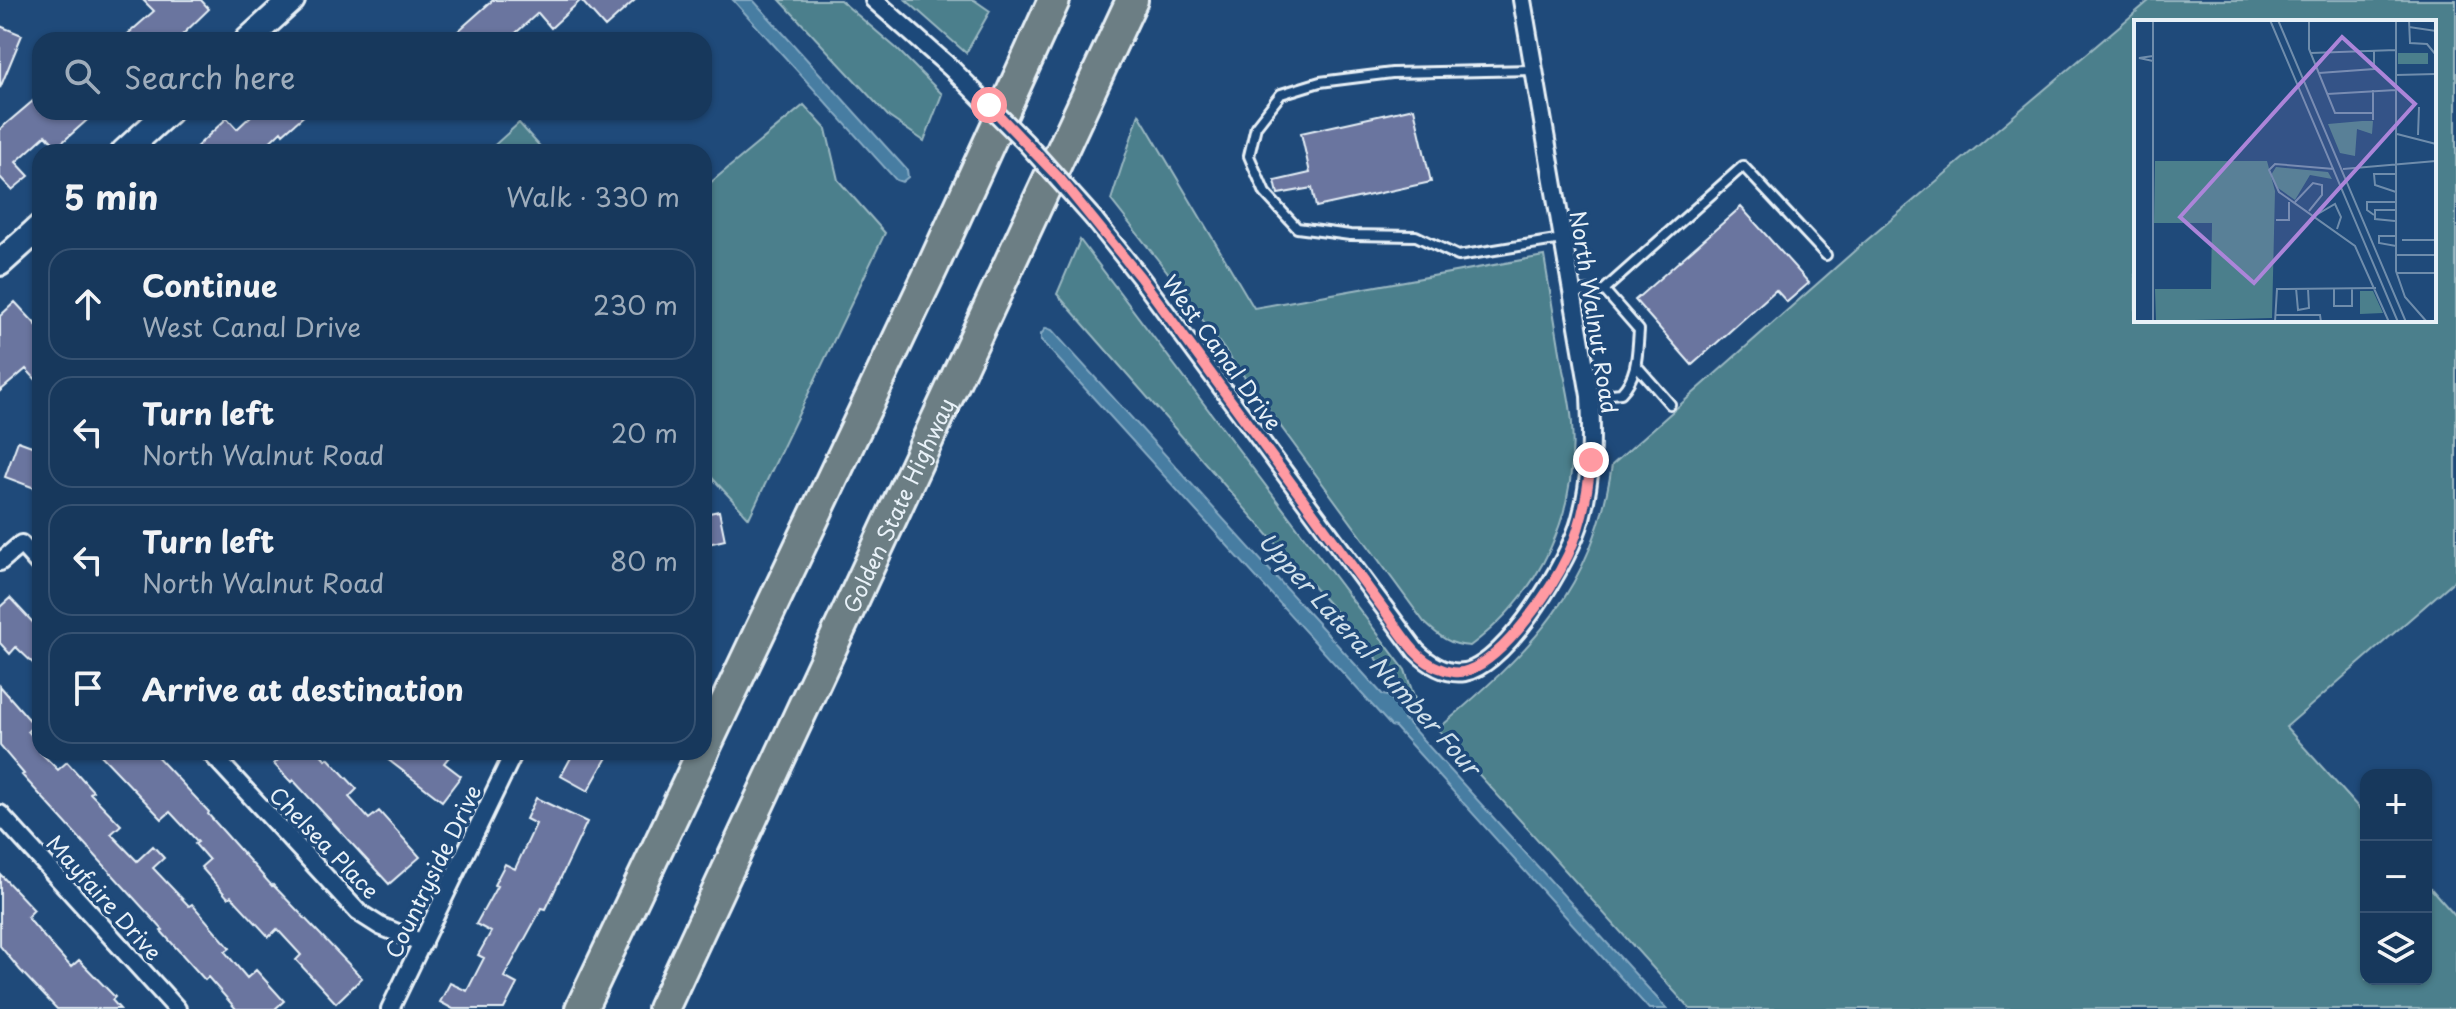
<!DOCTYPE html>
<html lang="en">
<head>
<meta charset="utf-8">
<style>
	:root { --surface:#17385c; --page:#244365; --text:#f1f3f6; --muted:#9eacbb; --line:#365272 }
	body { margin:0; font-family:"Playpen Sans",sans-serif; background:var(--page); color:var(--text) }
	.controls { position:absolute; right:24px; bottom:24px; display:grid; overflow:hidden; border-radius:16px; box-shadow:0 2px 6px #0004 }
	.controls button { width:72px; height:72px; display:grid; place-items:center; padding:0; border:0; border-bottom:2px solid var(--line); background:var(--surface); color:var(--text); font:40px sans-serif }
	.stop { position:absolute; width:24px; height:24px; margin:-18px; border:6px solid #ff9aa2; border-radius:50%; background:#fff }
	.stop.end { background:#ff9aa2; border-color:#fff; box-shadow:0 2px 8px #0008 }
	.list { margin:0; padding:0; list-style:none }
	h2 { display:flex; justify-content:space-between; align-items:center; height:104px; margin:0; padding:0 32px; font-size:34px }
	h2 small { font-size:26px; font-weight:400; color:var(--muted) }
	.list li { display:grid; grid-template-columns:52px 1fr auto; gap:24px; align-items:center; box-sizing:border-box; height:112px; margin:0 16px 16px; padding:0 16px; border:2px solid var(--line); border-radius:24px }
	.list b { display:block; font-size:30px; white-space:nowrap }
	.list p { margin:0; font-size:26px; white-space:nowrap; color:var(--muted) }
	.list em { font-size:26px; font-style:normal; color:var(--muted) }
	.icon { flex:none; width:44px; height:44px; fill:none; stroke:currentColor; stroke-width:2; stroke-linecap:round; stroke-linejoin:round }
	.map { position:relative; flex:none; width:2456px; height:1009px; overflow:hidden }
	.search { position:absolute; background:var(--surface); box-shadow:0 2px 6px #0004; left:32px; top:32px; width:680px; height:88px; display:flex; align-items:center; gap:20px; box-sizing:border-box; padding:0 28px; border-radius:24px; color:var(--muted); font-size:30px }
	.panel { position:absolute; background:var(--surface); box-shadow:0 2px 6px #0004; left:32px; top:144px; width:680px; height:616px; border-radius:24px }
	.map>svg:first-child { display:block }
</style>
</head>
<body>
<div class="map">
<svg width="2456" height="1009" viewBox="0 0 2456 1009">
	<rect width="100%" height="100%" fill="#1f4a7a"/>
	<filter id="ink" filterUnits="userSpaceOnUse"><feTurbulence type="fractalNoise" baseFrequency=".0125" numOctaves="2"/><feDisplacementMap in="SourceGraphic" scale="16" xChannelSelector="R" yChannelSelector="G"/><feConvolveMatrix kernelMatrix="1 2 1 2 8 2 1 2 1" color-interpolation-filters="sRGB"/></filter>
	<g filter="url(#ink)">
		<path fill="#4b7f8c" stroke="#9ab8c2" stroke-width="2" fill-rule="evenodd" d="M780,0H840L896,48L942,94L924,141L889,117Z
			M906,0H974L990,11L966,53Z
			M2150,0H2456V579L2286,727L2366,816V979H2426V883L2456,917V1009H1690L1438,729C1531,650 1593,591 1612,465L1860,246ZM2136,22H2434V320H2136Z
			M804,105L826,129L838,180L885,233L749,518L704,469V188Z
			M1139,114L1254,308L1544,256C1550,294 1557,332 1563,370C1567,388 1571,406 1572,424C1578,514 1542,592 1470,646C1449,645 1439,636 1424,622L1166,270L1111,200Z
			M519,123L545,152H487Z
			M1080,240L1405,670L1417,705L1057,294Z"/>
		<path fill="#467da2" stroke="#87abc4" stroke-width="2" d="M733,0H753L907,170L908,177L902,182L896,180Z
			M1046,328L1052,330L1383,695L1389,696L1405,715L1404,719L1667,1009H1649L1395,727L1391,726L1041,340V334Z"/>
		<path fill="#6b759f" stroke="#e8f1f8" stroke-width="2" d="M143,0H201L209,9L177,40H121L154,11Z
			M493,0H635L605,27L581,0L551,28L538,13L508,40H465L457,32Z
			M0,26L22,35L0,88Z
			M40,95V112H96L57,147L46,135L16,162L29,176L12,190L0,177V129Z
			M1414,108L1431,182L1316,207L1312,188L1278,194L1275,181L1310,173L1301,133Z
			M255,112H308L283,134L281,131L259,152H191L227,118L237,129Z
			M1741,207L1809,283L1787,302L1776,290L1692,365L1635,300Z
			M15,302L40,329V384L26,369L0,391V316Z
			M18,441L40,449V490L5,477Z
			M719,511L725,540L704,545V514Z
			M10,598L40,630V670L16,647L10,654L0,643V607Z
			M0,686L34,725L28,731L40,745V752L58,770L67,762L93,791L90,793L121,825L111,834L137,861L153,846L164,858L153,868L189,906L192,904L230,948L225,952L247,978L256,970L284,1001L275,1009H236L208,977L205,980L179,951L161,931L163,930L22,775L24,774L0,746Z
			M98,752H153L209,812L208,814L272,886L273,885L362,978L336,1003L296,960L301,955L277,929L269,937L231,896L228,898L201,867L209,860L195,844L198,842L170,812L162,819Z
			M272,752H319L326,760L328,758L357,789L349,797L369,819L379,811L420,857L389,884L293,780L291,782L274,764L279,759Z
			M378,752H453L444,763L461,776L442,801Z
			M574,752H610L588,791L561,776Z
			M536,798L587,822L546,909L542,908L504,977L517,984L504,1009H453L440,1002L450,983L467,991L484,958L478,955L491,932L476,924L497,886L494,885L505,864L515,869L536,824L526,819Z
			M0,874L34,910L27,917L45,938L71,967L79,960L115,997L112,1000L120,1009H57L20,970L0,946Z"/>
		<g fill="none" stroke-linecap="round" stroke-linejoin="round">
			<defs>
				<path id="lane" d="M1533,70L1392,73L1320,82L1281,94L1256,126L1249,156L1265,193L1297,228L1350,235L1416,236L1458,256L1562,239
					M1604,290L1743,166L1826,255
					M1571,293L1604,290L1639,330C1637,354 1638,375 1621,393L1591,396
					M1636,365L1670,404"/>
				<path id="street" d="M874,0L952,69
					M1094,219L1140,277L1416,651C1429,664 1445,675 1465,672C1507,664 1571,558 1581,518C1592,477 1592,438 1590,396L1522,0
					M0,562L21,544L40,565
					M210,752L358,912L380,926L423,943
					M0,814L177,1009
					M390,1009L514,752"/>
				<path id="secondary" d="M248,40L292,0
					M124,152L168,112
					M0,263L40,227"/>
				<g id="highway">
					<path d="M704,749L933,266L1054,0"/>
					<path d="M581,1009L703,752"/>
					<path id="s1" d="M663,1009L1132,0"/>
				</g>
			</defs>
			<use href="#lane" stroke="#e8f1f8" stroke-width="14"/>
			<use href="#street" stroke="#e8f1f8" stroke-width="22"/>
			<use href="#secondary" stroke="#e8f1f8" stroke-width="30"/>
			<use href="#highway" stroke="#e8f1f8" stroke-width="36"/>
			<use href="#lane" stroke="#1f4a7a" stroke-width="8"/>
			<use href="#street" stroke="#1f4a7a" stroke-width="16"/>
			<use href="#secondary" stroke="#1f4a7a" stroke-width="24"/>
			<use href="#highway" stroke="#6c7e84" stroke-width="30"/>
			<defs>
				<path id="street-bridge" d="M952,69L1026,143L1094,219"/>
			</defs>
			<use href="#street-bridge" stroke="#e8f1f8" stroke-width="22" stroke-linecap="butt"/>
			<use href="#street-bridge" stroke="#1f4a7a" stroke-width="16"/>
		</g>
	</g>
	<g fill="none" stroke-linecap="round" stroke-linejoin="round" filter="url(#ink)">
		<path stroke="#ff9aa2" stroke-width="10" d="M989,105L1060,179L1140,277L1385,611C1400,631 1415,660 1439,668C1448,672 1460,674 1469,670C1505,657 1552,589 1568,555C1582,525 1588,493 1591,460"/>
	</g>
	<g text-anchor="middle" dominant-baseline="central" stroke-width="7" stroke-linejoin="round" paint-order="stroke">
		<g font-size="22" fill="#e8f1f8" stroke="#1f4a7a">
			<text transform="translate(1595 312) rotate(81)">North Walnut Road</text>
			<text transform="translate(1223 352) rotate(54)">West Canal Drive</text>
			<text stroke="none"><textPath href="#s1" startOffset="556">Golden State Highway</textPath></text>
			<text transform="translate(325 842) rotate(46)">Chelsea Place</text>
			<text transform="translate(432 871) rotate(-64)">Countryside Drive</text>
			<text transform="translate(105 897) rotate(48)">Mayfaire Drive</text>
		</g>
		<g font-size="24" font-style="italic" fill="#d0e0eb" stroke="#1f4a7a">
			<text transform="translate(1370 653) rotate(48)">Upper Lateral Number Four</text>
		</g>
	</g>
	<g transform="translate(2134 20)">
		<rect width="302" height="302" fill="#1f4a7a"/>
		<path d="M264,33H294V44H264ZM228,101H239L238,114L223,109L221,136L206,133L194,104ZM21,141H133L141,171L138,298L22,301L21,269H77L78,203H20ZM142,147L194,152L198,159L176,155L161,180L144,168L137,155ZM226,271H239L249,293L226,294Z" fill="#4b7f8c"/>
		<path fill="none" stroke="#6f8dac" stroke-width="2" d="M19,0V302M136,0L264,302M144,0L272,302M175,0V29L201,93H239M262,0V251L271,277L293,302M275,0L276,23L293,24L302,35M275,7L302,11M177,33L262,30M19,36L5,38L19,41M185,53L240,49V30M262,55L302,54M239,70V100M193,74L262,70M263,114L302,124M284,115L285,87M200,149L141,144L135,150L145,172L221,226L255,302M209,149L302,141M262,172L241,165L240,154H262M161,182L179,163L188,165V175L175,191M182,195L201,184L207,197L203,209M240,195L233,190V182H262M142,200H155V182M261,201L241,199V190H262M262,216H245V223L262,226M268,220H302M262,235H302M263,253H302M162,268L164,290L175,288L174,269M200,268V286H218V268M141,295H186L187,302M141,302L143,269L242,268"/>
		<path fill="#ac85d9" fill-opacity="0.15" stroke="#ac85d9" stroke-width="4" d="M208,17L281,84L120,263L46,197Z"/>
		<rect width="302" height="302" fill="none" stroke="#e8f1f8" stroke-width="4"/>
	</g>
</svg>
<div class="controls">
<button>+</button>
<button>−</button>
<button><svg class="icon" aria-label="layers" viewBox="0 0 24 24"><path d="M12 4l9 5-9 5-9-5zM3 14l9 5 9-5"/></svg></button>
</div>
<div class="stop" style="left:989px;top:105px"></div>
<div class="stop end" style="left:1591px;top:460px"></div>
<div class="search"><svg class="icon" aria-label="search" viewBox="0 0 24 24"><circle cx="10" cy="10" r="6"/><path d="M15 15l6 6"/></svg>Search here</div>
<section class="panel">
<h2>5 min<small>Walk · 330 m</small></h2>
<ul class="list">
<li><svg class="icon" aria-label="ahead" viewBox="0 0 24 24"><path d="M12 20V5M6 11l6-6 6 6"/></svg><div><b>Continue</b><p>West Canal Drive</p></div><em>230 m</em></li>
<li><svg class="icon" aria-label="left" viewBox="0 0 24 24"><path d="M17 20v-9H6M10 6l-5 5 5 5"/></svg><div><b>Turn left</b><p>North Walnut Road</p></div><em>20 m</em></li>
<li><svg class="icon" aria-label="left" viewBox="0 0 24 24"><path d="M17 20v-9H6M10 6l-5 5 5 5"/></svg><div><b>Turn left</b><p>North Walnut Road</p></div><em>80 m</em></li>
<li><svg class="icon" aria-label="arrive" viewBox="0 0 24 24"><path d="M6 21V4h12l-3 4 3 4H6"/></svg><div><b>Arrive at destination</b></div></li>
</ul>
</section>
</div>
</body>
</html>
